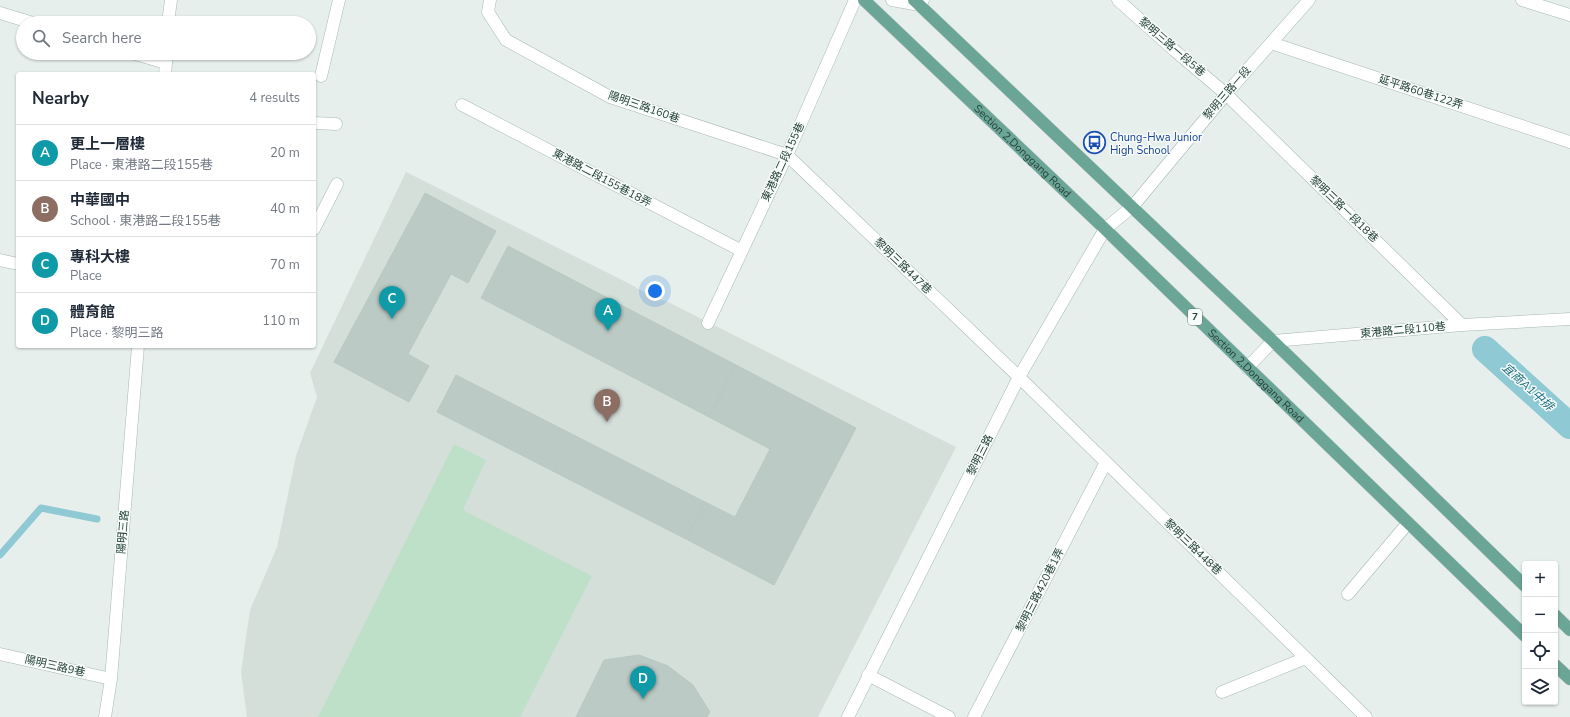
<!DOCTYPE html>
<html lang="en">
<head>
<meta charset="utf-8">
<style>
	:root { --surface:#fff; --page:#f6f6f7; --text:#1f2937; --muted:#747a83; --line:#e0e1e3; --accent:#111827 }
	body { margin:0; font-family:"Nunito Sans","Noto Sans TC",sans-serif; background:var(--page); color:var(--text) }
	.controls { position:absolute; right:12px; bottom:12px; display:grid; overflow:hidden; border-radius:4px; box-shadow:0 1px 3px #0004 }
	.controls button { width:36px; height:36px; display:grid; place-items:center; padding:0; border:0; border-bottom:1px solid var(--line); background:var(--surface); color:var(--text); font:20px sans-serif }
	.you { position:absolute; left:655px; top:291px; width:14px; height:14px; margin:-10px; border:3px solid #fff; border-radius:50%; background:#1a73e8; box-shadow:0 0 0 6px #1a73e833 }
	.badge { display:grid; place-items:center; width:26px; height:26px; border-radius:50%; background:var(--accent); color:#fff; font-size:13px; font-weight:700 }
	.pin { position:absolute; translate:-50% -33px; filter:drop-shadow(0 1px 2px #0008) }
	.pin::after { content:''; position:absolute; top:21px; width:14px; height:12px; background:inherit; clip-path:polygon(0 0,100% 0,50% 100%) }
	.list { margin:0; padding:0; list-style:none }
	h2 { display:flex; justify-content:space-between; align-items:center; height:52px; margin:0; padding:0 16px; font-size:17px }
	h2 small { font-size:13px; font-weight:400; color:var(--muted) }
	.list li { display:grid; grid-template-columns:26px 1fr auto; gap:12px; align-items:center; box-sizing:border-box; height:56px; padding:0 16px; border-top:1px solid var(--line) }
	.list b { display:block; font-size:15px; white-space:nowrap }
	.list p { margin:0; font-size:13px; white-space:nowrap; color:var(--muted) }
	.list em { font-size:13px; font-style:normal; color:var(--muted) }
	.icon { flex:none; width:22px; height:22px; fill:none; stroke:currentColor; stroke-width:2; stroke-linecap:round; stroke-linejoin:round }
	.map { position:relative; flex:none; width:1570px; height:717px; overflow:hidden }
	.search { position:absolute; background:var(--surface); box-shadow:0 1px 3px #0004; left:16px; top:16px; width:300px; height:44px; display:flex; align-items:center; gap:10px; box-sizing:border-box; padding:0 14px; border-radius:22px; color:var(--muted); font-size:15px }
	.panel { position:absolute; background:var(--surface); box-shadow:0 1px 3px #0004; left:16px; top:72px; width:300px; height:276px; border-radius:4px }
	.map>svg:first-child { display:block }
</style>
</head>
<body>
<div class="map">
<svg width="1570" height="717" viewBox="0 0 1570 717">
	<rect width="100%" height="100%" fill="#e6efeb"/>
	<path fill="#d4dfda" d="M406,172L628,283L651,296L668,302L956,447L818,717H247L241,672L250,610L277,547L296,456L317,397L310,373Z"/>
	<path fill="#bfe0c8" d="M454,444L486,460L463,510L592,576L520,717H318Z"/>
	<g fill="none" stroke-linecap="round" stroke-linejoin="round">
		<path stroke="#8ec9d4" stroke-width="7" d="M0,555L41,508L97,519"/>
		<path stroke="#8ec9d4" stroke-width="26" d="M1485,349L1570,426"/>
	</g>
	<path fill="#bbcac4" stroke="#b8c9c2" d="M425,193L496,231L468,283L451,274L408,354L429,366L409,402L334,362Z
		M508,246L736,365L709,417L481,298Z
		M736,365L856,428L774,585L686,539L705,502L735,517L770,449L709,417Z
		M456,375L705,502L686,539L437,412Z
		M639,655L668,666L693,685L710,712L707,717H576L604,660Z"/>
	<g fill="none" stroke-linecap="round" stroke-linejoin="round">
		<defs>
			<path id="minor" d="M490,0L488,12L506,40L610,97L787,155L1019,377L1366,717
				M892,0L920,5L923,0
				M1118,0L1174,50L1226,94L1462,325
				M1522,0L1570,15
				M0,13L33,23
				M168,23L171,0
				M1271,43L1570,142
				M132,53L166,63
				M165,74L167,53
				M321,76L339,0
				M462,105L742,251
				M314,123L336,124
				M314,229L337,184
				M0,260L18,264
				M708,323L787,155L855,0
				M1247,368L1273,341L1462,325L1570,319
				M1348,594L1408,523
				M0,654L111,679
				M868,675L949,717
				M1222,692L1306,658
				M105,717L111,679L138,346
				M848,717L1019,377L1105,229L1133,206L1226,94L1309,0
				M974,717L1106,462"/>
			<g id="major">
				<path id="s1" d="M864,0L1105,229L1525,636"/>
				<path d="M914,0L1273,341L1525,586"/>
				<path d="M1555,615L1570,630"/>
				<path d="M1555,665L1570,679"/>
			</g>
		</defs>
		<use href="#minor" stroke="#a8b8b2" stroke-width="13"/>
		<use href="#major" stroke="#c2cac8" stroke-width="13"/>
		<use href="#minor" stroke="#fff" stroke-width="12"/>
		<use href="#major" stroke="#6aa596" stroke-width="12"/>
	</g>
	<defs>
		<symbol id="bus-ring" viewBox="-11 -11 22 22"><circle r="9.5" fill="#f7fbf9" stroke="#1a4fb4" stroke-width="1.5"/><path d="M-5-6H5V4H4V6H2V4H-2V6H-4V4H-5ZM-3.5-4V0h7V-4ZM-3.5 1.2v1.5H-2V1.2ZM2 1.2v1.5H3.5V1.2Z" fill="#1a4fb4"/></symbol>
	</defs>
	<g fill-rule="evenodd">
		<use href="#bus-ring" x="1082" y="130" width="25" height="25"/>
	</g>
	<g text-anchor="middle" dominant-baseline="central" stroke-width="3" stroke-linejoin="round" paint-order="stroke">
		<rect fill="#f7fbf9" stroke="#637a73" stroke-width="1" x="1188" y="309" width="14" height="16" rx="3"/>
		<g font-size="10" font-weight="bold" fill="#24423a">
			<text x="1195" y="317">7</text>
		</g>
		<g font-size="11" fill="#24423a" stroke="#f7fbf9">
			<text transform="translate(1172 47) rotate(41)">黎明三路一段5巷</text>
			<text transform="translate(1421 92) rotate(18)">延平路60巷122弄</text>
			<text transform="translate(1227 93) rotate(-49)">黎明三路一段</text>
			<text transform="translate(644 107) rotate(19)">陽明三路160巷</text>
			<text stroke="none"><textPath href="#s1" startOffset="219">Section 2,Donggang Road</textPath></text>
			<text transform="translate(783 162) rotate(-65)">東港路二段155巷</text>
			<text transform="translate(602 178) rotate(28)">東港路二段155巷18弄</text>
			<text transform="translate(1344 209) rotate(44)">黎明三路一段18巷</text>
			<text transform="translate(903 266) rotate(44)">黎明三路447巷</text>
			<text transform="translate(1403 330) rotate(-5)">東港路二段110巷</text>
			<text stroke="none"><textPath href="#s1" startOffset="543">Section 2,Donggang Road</textPath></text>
			<text transform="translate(980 455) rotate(-63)">黎明三路</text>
			<text transform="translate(123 532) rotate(-85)">陽明三路</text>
			<text transform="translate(1193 547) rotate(44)">黎明三路448巷</text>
			<text transform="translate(1040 590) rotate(-63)">黎明三路420巷1弄</text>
			<text transform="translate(55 666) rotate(13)">陽明三路9巷</text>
		</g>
		<g font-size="11" fill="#164399" stroke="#f7fbf9" text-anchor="start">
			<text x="1110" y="137">Chung-Hwa Junior<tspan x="1110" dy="13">High School</tspan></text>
		</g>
		<g font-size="12" font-style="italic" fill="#1c6f80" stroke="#f7fbf9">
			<text transform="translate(1528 387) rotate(42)">宜商A1中排</text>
		</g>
	</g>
</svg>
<div class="controls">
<button>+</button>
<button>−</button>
<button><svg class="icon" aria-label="locate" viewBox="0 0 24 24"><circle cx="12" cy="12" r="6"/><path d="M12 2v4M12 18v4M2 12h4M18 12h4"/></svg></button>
<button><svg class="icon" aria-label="layers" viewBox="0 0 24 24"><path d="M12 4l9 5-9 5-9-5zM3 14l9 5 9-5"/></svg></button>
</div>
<div class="you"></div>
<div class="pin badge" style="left:608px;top:331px;background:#0f9aa8">A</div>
<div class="pin badge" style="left:607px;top:422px;background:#8d6e63">B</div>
<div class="pin badge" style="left:392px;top:319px;background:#0f9aa8">C</div>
<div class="pin badge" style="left:643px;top:699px;background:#0f9aa8">D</div>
<div class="search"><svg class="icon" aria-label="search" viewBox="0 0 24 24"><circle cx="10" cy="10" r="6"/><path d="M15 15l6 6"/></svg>Search here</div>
<section class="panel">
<h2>Nearby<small>4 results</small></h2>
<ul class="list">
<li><span class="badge" style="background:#0f9aa8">A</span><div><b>更上一層樓</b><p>Place · 東港路二段155巷</p></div><em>20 m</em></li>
<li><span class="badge" style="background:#8d6e63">B</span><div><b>中華國中</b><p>School · 東港路二段155巷</p></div><em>40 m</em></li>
<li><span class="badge" style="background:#0f9aa8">C</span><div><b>專科大樓</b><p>Place</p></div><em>70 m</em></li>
<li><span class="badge" style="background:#0f9aa8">D</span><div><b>體育館</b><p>Place · 黎明三路</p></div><em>110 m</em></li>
</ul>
</section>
</div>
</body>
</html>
